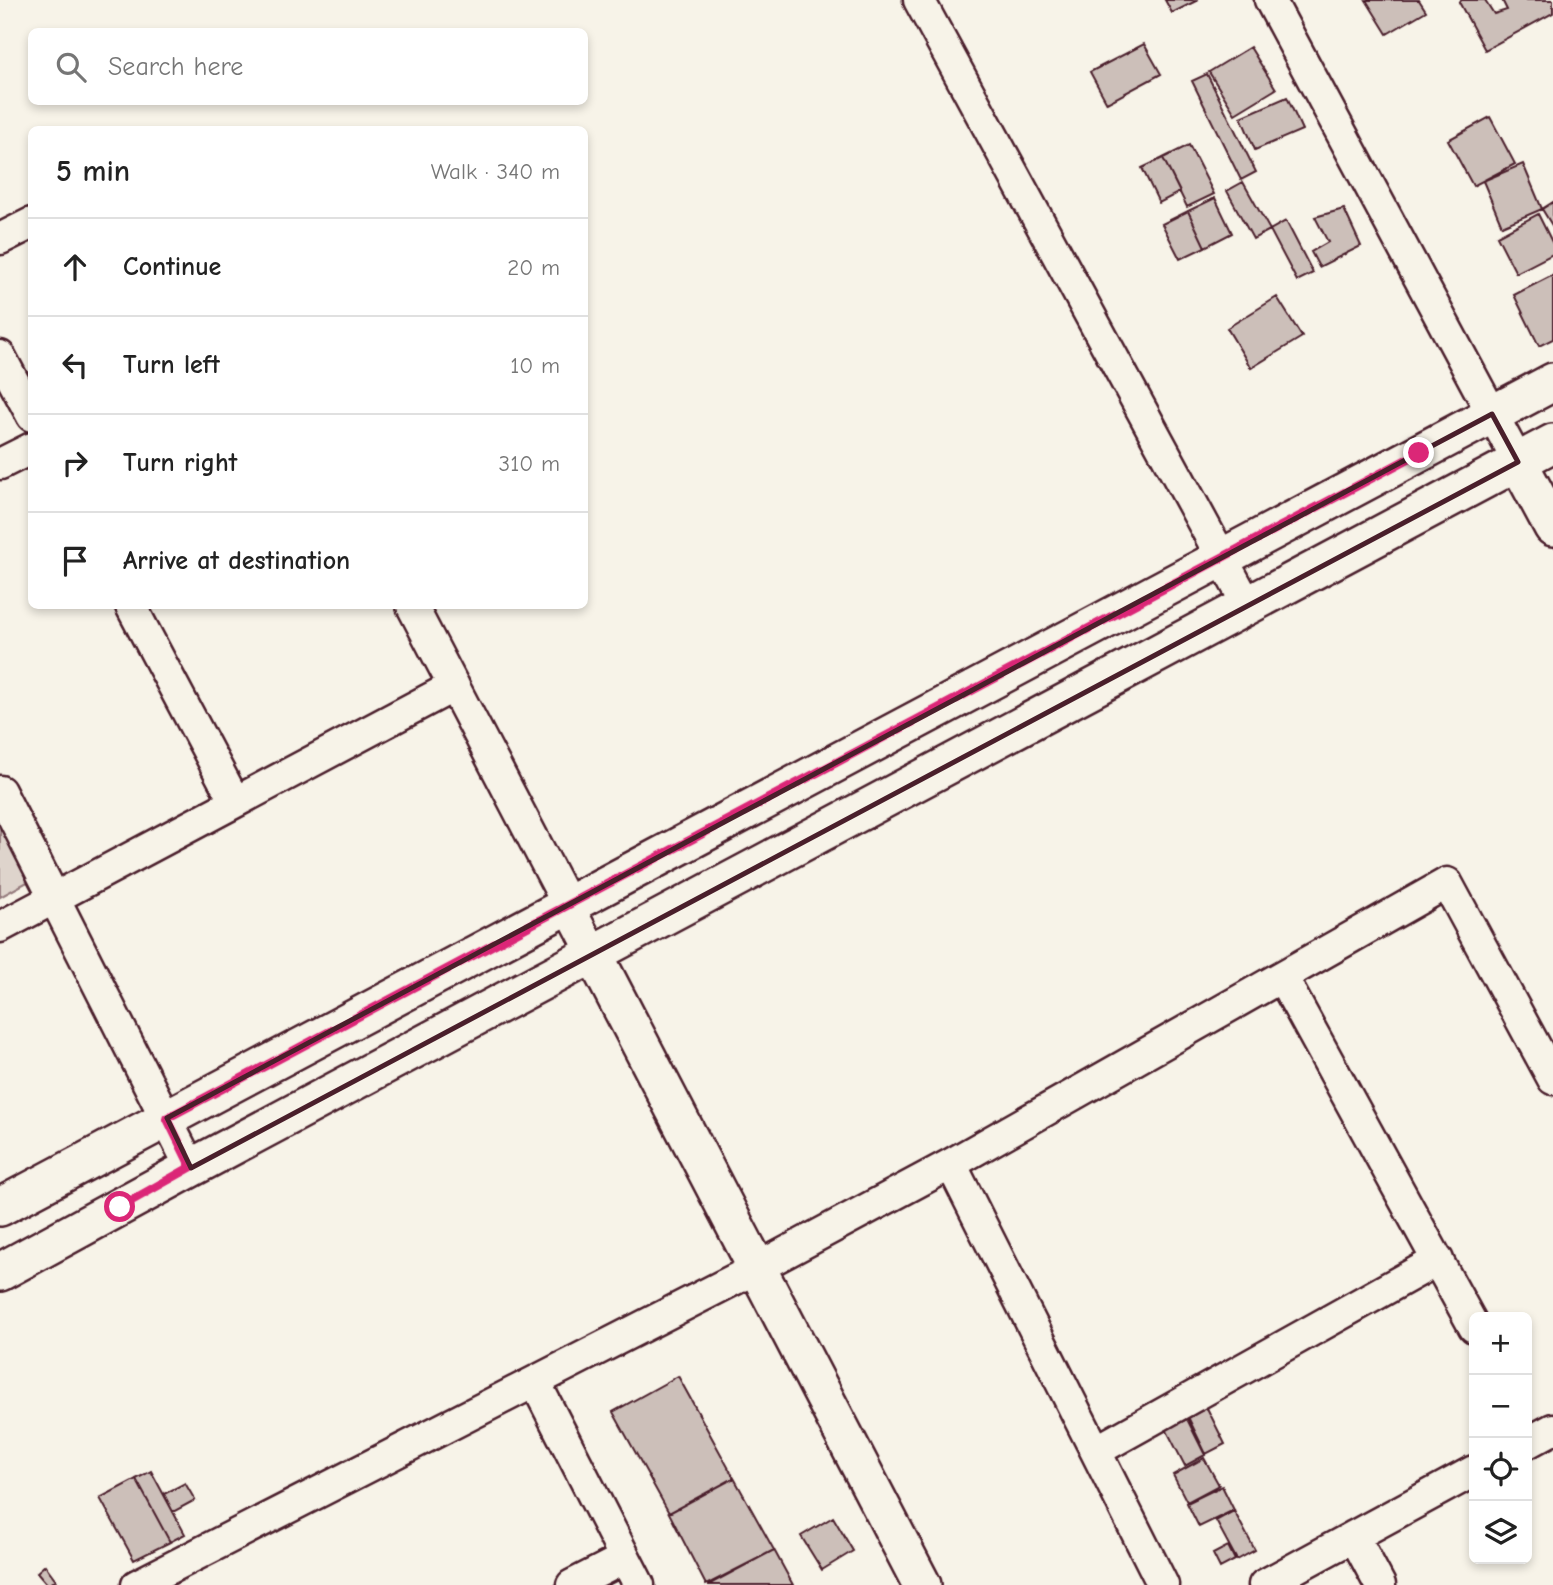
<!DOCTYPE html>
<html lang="en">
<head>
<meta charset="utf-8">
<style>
	:root { --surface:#fff; --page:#f6f6f6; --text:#222; --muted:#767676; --line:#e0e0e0 }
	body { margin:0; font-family:"Comic Neue",sans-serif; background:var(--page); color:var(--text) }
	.controls { position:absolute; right:21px; bottom:21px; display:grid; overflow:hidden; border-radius:10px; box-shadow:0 4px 10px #0003 }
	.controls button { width:63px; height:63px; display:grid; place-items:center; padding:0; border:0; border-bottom:2px solid var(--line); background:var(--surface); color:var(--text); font:35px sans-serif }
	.stop { position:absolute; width:21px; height:21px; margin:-16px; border:5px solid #db2777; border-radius:50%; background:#fff }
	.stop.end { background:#db2777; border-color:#fff; box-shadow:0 2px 7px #0008 }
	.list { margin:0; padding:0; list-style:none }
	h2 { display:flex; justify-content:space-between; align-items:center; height:91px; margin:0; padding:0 28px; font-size:30px }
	h2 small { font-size:23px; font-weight:400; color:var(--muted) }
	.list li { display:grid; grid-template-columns:46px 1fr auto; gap:21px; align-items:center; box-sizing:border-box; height:98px; padding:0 28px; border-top:2px solid var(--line) }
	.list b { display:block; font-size:26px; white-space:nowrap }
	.list em { font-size:23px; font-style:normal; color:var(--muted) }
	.icon { flex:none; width:38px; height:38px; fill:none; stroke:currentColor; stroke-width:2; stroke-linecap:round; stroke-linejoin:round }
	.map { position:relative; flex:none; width:1553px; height:1585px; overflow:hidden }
	.search { position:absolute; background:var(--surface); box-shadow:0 4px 10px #0003; left:28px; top:28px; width:560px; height:77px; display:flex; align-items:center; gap:18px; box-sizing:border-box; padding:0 24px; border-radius:10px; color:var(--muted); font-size:26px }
	.panel { position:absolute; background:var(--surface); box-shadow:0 4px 10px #0003; left:28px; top:126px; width:560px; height:483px; border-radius:10px }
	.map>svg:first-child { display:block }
</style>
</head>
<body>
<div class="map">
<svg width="1553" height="1585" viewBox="0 0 1553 1585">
	<rect width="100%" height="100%" fill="#f7f3e8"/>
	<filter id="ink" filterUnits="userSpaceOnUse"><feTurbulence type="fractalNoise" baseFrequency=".0143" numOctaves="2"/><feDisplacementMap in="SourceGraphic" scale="14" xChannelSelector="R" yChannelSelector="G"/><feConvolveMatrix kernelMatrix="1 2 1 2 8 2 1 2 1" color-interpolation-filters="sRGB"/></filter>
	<g filter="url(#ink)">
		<path fill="#ded4cc" stroke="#947a7c" stroke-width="2" d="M0,821L31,880L0,897Z"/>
		<path fill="#ccbfb9" stroke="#4a1f2b" stroke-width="2" d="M1165,0H1198L1172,13Z
			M1366,0H1419L1426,11L1387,34Z
			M1462,0H1485L1494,14L1507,10L1502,0H1553V13L1485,50L1459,2Z
			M1144,44L1161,74L1107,103L1090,72Z
			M1250,47L1276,89L1235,114L1209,72Z
			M1207,74L1256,172L1241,180L1192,81Z
			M1287,97L1302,130L1255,150L1241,117Z
			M1490,117L1515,164L1473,186L1448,140Z
			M1189,145L1214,194L1187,207L1163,158Z
			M1163,158L1180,192L1159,203L1142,168Z
			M1523,164L1542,209L1502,226L1483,181Z
			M1243,182L1270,230L1253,239L1227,191Z
			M1215,198L1232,233L1205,247L1188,211Z
			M1553,202V227L1542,209Z
			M1344,209L1361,246L1319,267L1311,252L1328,242L1315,217Z
			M1188,211L1205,247L1180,259L1162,224Z
			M1538,214L1553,244V254L1516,273L1497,236Z
			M1286,221L1313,273L1297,281L1270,230Z
			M1553,275V339L1539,346L1514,295Z
			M1277,297L1302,337L1251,368L1227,328Z
			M678,1376L734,1478L669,1513L613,1412Z
			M1207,1408L1225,1444L1206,1454L1188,1417Z
			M1187,1419L1205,1455L1185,1466L1166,1429Z
			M1204,1458L1219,1485L1187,1502L1173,1475Z
			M151,1471L185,1534L170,1542L136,1479Z
			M734,1478L774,1550L706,1585L669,1513Z
			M136,1479L170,1542L134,1560L100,1498Z
			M185,1483L195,1500L173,1512L164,1494Z
			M1222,1486L1234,1510L1199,1527L1187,1503Z
			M1234,1511L1255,1550L1237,1560L1216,1521Z
			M833,1517L853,1551L822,1570L801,1536Z
			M1228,1546L1235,1560L1220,1568L1213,1554Z
			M774,1550L793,1585H708Z
			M45,1565L56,1580L48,1585L37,1572Z"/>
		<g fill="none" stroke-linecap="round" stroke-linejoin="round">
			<defs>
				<path id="minor" d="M919,0L1248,606
					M1270,0L1518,462
					M0,239L32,223
					M0,356L32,416
					M0,464L32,448
					M131,606L235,802
					M412,606L593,953
					M0,791L191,1168
					M0,927L454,686
					M1282,977L1474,1327
					M951,1164L1163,1585
					M535,1382L639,1585
					M1527,1443L1553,1429
					M1096,1451L1438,1260
					M1354,1536L1380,1585
					M137,1585L757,1268L951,1164L1447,883L1553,1079
					M572,1585L625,1558
					M1264,1585L1474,1471"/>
				<path id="tertiary" d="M1518,462L1553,527
					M593,953L922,1585
					M0,1207L1553,382
					M0,1272L191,1168L1553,443"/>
			</defs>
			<use href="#minor" stroke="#4a1f2b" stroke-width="35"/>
			<use href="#tertiary" stroke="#4a1f2b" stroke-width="42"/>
			<use href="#minor" stroke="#f7f3e8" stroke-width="30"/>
			<use href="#tertiary" stroke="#f7f3e8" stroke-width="37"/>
		</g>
	</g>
	<g fill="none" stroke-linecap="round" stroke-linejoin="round" filter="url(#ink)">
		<path stroke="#db2777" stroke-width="9" d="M120,1207L191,1167L167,1118L1419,453"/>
	</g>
	<path fill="none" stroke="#4a1f2b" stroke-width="5" stroke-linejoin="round" d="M1492,414L1518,462L191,1168L167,1118Z"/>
</svg>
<div class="controls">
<button>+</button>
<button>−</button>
<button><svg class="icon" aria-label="locate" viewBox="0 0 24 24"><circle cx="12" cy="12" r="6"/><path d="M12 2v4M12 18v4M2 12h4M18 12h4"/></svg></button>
<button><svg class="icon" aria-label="layers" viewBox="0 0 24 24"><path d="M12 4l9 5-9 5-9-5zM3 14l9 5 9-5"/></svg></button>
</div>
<div class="stop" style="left:120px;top:1207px"></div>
<div class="stop end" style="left:1419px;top:453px"></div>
<div class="search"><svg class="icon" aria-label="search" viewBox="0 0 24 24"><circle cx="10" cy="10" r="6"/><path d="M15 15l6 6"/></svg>Search here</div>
<section class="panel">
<h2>5 min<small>Walk · 340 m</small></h2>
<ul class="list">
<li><svg class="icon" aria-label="ahead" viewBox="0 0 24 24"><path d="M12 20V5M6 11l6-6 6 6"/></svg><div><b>Continue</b></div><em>20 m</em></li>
<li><svg class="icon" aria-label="left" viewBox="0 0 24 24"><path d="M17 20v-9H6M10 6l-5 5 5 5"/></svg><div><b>Turn left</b></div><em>10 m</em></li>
<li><svg class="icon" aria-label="right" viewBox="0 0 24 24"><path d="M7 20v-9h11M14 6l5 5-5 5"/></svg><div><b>Turn right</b></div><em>310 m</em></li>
<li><svg class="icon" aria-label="arrive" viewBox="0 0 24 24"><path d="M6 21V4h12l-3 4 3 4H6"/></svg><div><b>Arrive at destination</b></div></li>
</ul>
</section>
</div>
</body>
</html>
